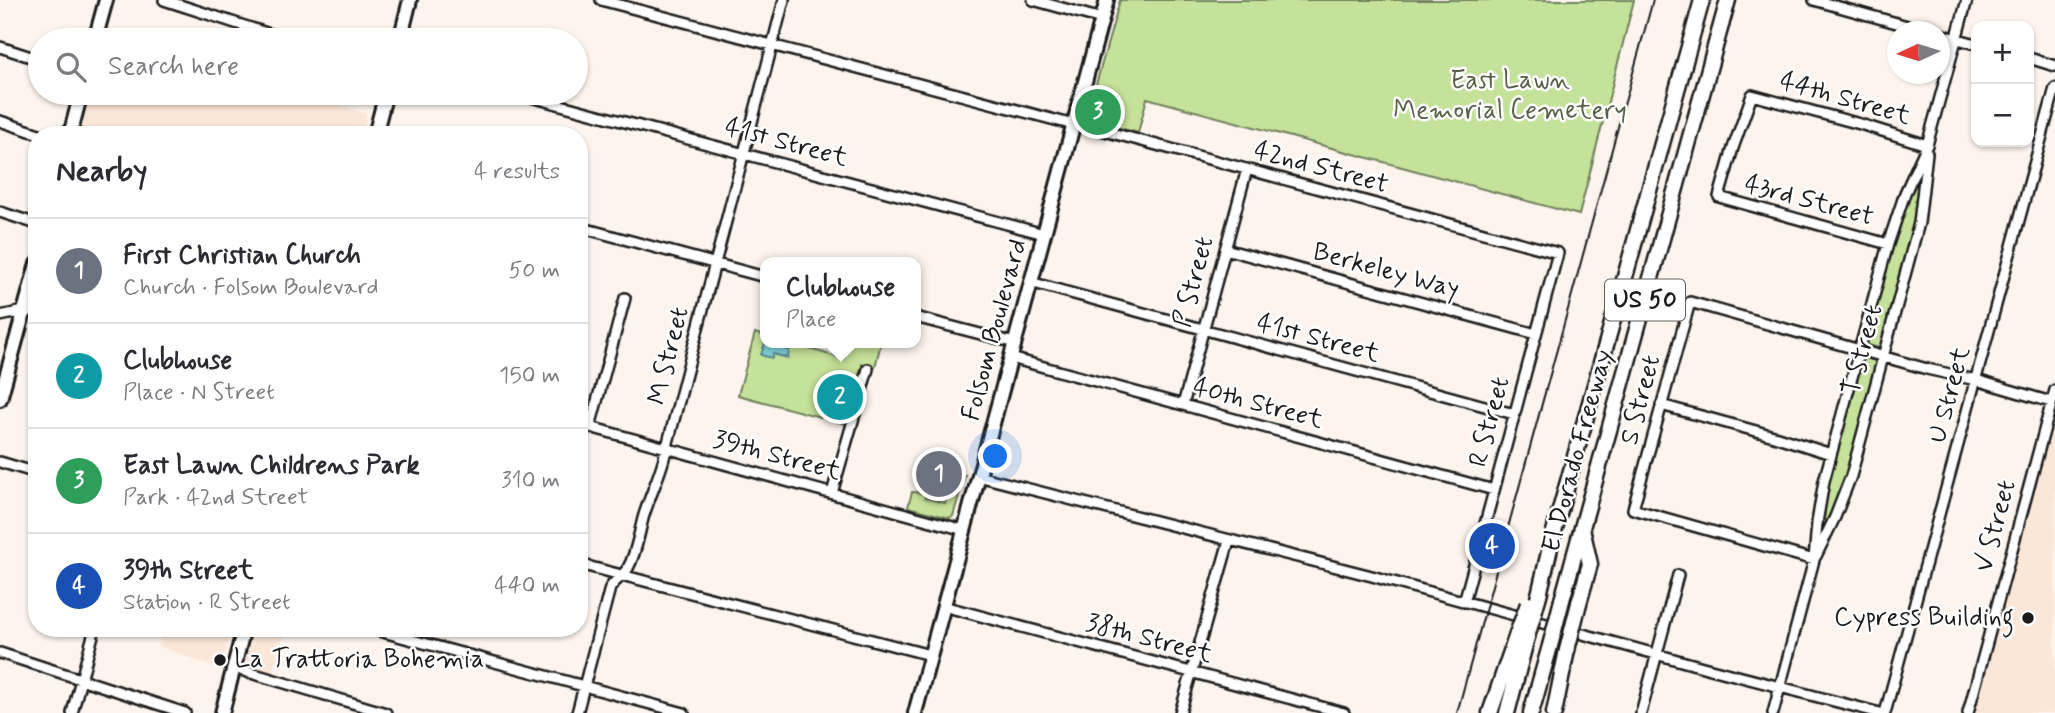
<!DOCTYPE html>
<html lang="en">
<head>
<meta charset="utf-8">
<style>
	:root { --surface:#fff; --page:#f2f2f3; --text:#2b2b33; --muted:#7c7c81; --line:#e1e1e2; --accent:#b45309 }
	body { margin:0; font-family:Mynerve,sans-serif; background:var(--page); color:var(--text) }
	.controls { position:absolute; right:21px; top:21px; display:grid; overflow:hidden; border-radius:14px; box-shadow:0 2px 5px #0004 }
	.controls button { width:63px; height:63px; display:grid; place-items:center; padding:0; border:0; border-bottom:2px solid var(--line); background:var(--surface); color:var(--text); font:35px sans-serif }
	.compass { position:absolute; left:1887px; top:21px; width:63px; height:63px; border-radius:50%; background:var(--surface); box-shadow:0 2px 5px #0004; rotate:266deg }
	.you { position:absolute; left:996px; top:457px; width:24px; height:24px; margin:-18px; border:5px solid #fff; border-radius:50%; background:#1a73e8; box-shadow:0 0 0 10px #1a73e833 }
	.badge { display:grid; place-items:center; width:46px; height:46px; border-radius:50%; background:var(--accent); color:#fff; font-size:23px; font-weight:700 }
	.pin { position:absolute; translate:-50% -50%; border:4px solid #fff; box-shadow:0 2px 7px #0006 }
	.popup { position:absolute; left:760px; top:257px; width:161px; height:91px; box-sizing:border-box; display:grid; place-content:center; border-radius:14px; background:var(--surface); filter:drop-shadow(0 2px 5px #0005); font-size:23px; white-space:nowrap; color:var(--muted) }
	.popup b { font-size:26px; color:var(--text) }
	.popup::after { content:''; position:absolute; left:50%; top:100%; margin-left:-14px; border:14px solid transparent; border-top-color:var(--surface) }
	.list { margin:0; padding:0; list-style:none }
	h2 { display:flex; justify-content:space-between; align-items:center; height:91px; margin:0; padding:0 28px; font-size:30px }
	h2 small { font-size:23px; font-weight:400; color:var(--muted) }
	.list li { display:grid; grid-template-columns:46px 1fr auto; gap:21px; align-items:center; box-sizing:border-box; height:105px; padding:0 28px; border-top:2px solid var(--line) }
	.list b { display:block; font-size:26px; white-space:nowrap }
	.list p { margin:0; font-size:23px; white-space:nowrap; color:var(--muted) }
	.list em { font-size:23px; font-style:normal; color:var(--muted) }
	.icon { flex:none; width:38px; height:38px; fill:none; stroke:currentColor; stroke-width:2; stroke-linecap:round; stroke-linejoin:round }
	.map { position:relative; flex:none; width:2055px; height:713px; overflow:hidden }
	.search { position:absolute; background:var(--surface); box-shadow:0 2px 5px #0004; left:28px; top:28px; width:560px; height:77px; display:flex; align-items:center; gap:18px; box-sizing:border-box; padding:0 24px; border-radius:38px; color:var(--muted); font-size:26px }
	.panel { position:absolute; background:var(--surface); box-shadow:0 2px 5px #0004; left:28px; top:126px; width:560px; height:511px; border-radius:28px }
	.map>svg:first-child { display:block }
</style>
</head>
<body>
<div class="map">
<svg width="2055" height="713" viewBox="0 0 2055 713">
	<rect width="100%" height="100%" fill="#fdf4ed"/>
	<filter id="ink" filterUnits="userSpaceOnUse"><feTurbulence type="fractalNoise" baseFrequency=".0143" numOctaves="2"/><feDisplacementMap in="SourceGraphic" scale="14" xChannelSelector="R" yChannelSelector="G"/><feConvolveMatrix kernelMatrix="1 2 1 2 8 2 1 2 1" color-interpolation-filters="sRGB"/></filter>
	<g filter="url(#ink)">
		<path fill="#fbe7d8" d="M107,29L144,40H104Z
			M90,93H303L367,114L362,135H79Z
			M2055,414V713H1974Z
			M164,628H232L221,670L159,646Z
			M254,628H286L271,676L245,668L244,664Z"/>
		<path fill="#c5e29a" stroke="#707f5b" stroke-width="2" d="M1120,0H1634L1579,215L1147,98L1138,133L1091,120L1087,116Z
			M1922,167L1919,208L1885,338L1879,348L1865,344L1892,240L1905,201Z
			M755,333L765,336V343H789L844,359L849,343H881L875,367L862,364L846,424L738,395Z
			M1865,358L1878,362L1846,481L1818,549L1823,500L1856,371Z
			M965,475L953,516L949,518L908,507L912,492L926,493L925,498L945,503L953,479Z"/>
		<path fill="#81d1dc" stroke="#59898f" stroke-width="2" d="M765,343L789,350L788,358L773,354L772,358L761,355Z"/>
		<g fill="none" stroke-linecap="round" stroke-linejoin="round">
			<defs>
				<path id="minor" d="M164,0L288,40
					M601,0L1074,125
					M1033,0L1102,19
					M1814,0L1929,32
					M1940,34L1976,44
					M0,47L40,60
					M2029,58L2055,66
					M516,93L1044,234
					M1075,118L1086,126L1558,253L1464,602
					M0,121L42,135
					M0,212L37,224
					M579,227L765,277
					M1888,244L1719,197L1733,148L1752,95L1860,124L1927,145
					M1225,249L1536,334
					M1030,282L1514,414
					M0,316L24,311H37
					M915,317L1015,343
					M1011,358L1494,490
					M1183,405L1247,169
					M1661,405L1774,436L1831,454
					M579,424L964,530
					M590,427L625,298
					M0,462L37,473
					M978,476L1368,575L1703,667L1880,713
					M832,493L868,369
					M1816,556L1835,517L1851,476L1919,223L1927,153
					M1814,560L1633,509L1690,302L1927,369L1976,380L2051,402
					M579,564L930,655
					M943,606L1344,713
					M368,628L684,713
					M0,653L185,713
					M234,668L386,713
					M72,713L95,628
					M577,713L610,588C615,580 623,576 628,568C637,552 639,532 644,515C650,496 659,477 664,458L784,0
					M1180,713L1229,541
					M1641,713L1678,575
					M1773,713L1814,560L1817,523L1824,481L1888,244L1905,193L1927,145L1967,0
					M1885,713L2055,88
					M1968,713L2055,390"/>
				<path id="major" d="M95,40L106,0
					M400,40L410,0
					M70,135L81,93
					M375,135L386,93
					M0,399L37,264
					M222,713L244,628
					M915,713L1107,0"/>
				<path id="highway" d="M1539,595L1552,539L1702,0
					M1562,600L1728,0
					M1579,603L1590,564L1583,533
					M1490,713L1517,634
					M1507,713L1527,637
					M1531,713L1550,646
					M1554,713L1567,650"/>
			</defs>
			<use href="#minor" stroke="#1c1c1c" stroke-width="14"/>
			<use href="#major" stroke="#1c1c1c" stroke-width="18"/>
			<use href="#highway" stroke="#1c1c1c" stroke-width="19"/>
			<use href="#minor" stroke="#fff" stroke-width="9"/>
			<use href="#major" stroke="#fff" stroke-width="12"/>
			<use href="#highway" stroke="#fff" stroke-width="14"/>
			<path stroke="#1c1c1c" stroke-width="2" d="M1457,713L1653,0"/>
			<defs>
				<path id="highway-bridge" d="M1517,634L1528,604
					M1527,637L1539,595
					M1550,646L1562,600
					M1567,650L1579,603"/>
			</defs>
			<use href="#highway-bridge" stroke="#1c1c1c" stroke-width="19" stroke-linecap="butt"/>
			<use href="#highway-bridge" stroke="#fff" stroke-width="14"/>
		</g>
	</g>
	<g fill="#1c1c1c" stroke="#fff" stroke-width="2.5">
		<circle cx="2028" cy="618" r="7"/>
		<circle cx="220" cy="660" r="7"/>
	</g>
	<g text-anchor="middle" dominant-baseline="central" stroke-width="5" stroke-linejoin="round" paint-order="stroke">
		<rect fill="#fff" stroke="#606060" stroke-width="2" x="1605" y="279.5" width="80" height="41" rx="5"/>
		<g font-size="24" font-weight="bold" fill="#1c1c1c">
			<text x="1645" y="300">US 50</text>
		</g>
		<g font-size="26" fill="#576148" stroke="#fff">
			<text x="1510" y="81">East Lawn<tspan x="1510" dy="30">Memorial Cemetery</tspan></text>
		</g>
		<g font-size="26" fill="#1c1c1c" stroke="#fff">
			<text transform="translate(1845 99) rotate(16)">44th Street</text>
			<text transform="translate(786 143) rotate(15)">41st Street</text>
			<text transform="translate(1321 168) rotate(15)">42nd Street</text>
			<text transform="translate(1809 201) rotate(15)">43rd Street</text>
			<text transform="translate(1386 271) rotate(15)">Berkeley Way</text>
			<text transform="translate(1194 282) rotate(-75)">P Street</text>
			<text transform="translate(995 330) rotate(-75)">Folsom Boulevard</text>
			<text transform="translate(1318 339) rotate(15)">41st Street</text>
			<text transform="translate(1863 350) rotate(-75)">T Street</text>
			<text transform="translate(669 356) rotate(-76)">M Street</text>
			<text transform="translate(1950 395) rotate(-75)">U Street</text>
			<text transform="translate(1641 400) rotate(-75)">S Street</text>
			<text transform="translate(1258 404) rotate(15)">40th Street</text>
			<text transform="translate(1490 422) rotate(-75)">R Street</text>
			<text transform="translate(1578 451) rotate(-75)">El Dorado Freeway</text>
			<text transform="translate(777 456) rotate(15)">39th Street</text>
			<text transform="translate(1996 526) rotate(-75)">V Street</text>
			<text transform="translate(1149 639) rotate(15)">38th Street</text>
		</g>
		<g font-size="26" fill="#1c1c1c" stroke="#fff" text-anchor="end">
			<text x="2014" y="618">Cypress Building</text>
			<text x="234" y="660" text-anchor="start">La Trattoria Bohemia</text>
		</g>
	</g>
</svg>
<div class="controls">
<button>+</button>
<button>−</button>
</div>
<svg class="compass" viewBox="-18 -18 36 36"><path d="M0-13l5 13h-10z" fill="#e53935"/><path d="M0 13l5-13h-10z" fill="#7c7c81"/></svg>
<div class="you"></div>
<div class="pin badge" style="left:939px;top:474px;background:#6b7280">1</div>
<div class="pin badge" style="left:840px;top:397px;background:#0f9aa8">2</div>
<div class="popup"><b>Clubhouse</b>Place</div>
<div class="pin badge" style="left:1098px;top:112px;background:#2e9e5b">3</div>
<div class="pin badge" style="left:1492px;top:546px;background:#1a4fb4">4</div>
<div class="search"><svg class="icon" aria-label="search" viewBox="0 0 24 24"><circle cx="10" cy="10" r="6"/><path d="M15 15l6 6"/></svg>Search here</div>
<section class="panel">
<h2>Nearby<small>4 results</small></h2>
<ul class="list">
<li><span class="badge" style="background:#6b7280">1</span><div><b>First Christian Church</b><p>Church · Folsom Boulevard</p></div><em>50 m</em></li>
<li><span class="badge" style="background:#0f9aa8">2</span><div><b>Clubhouse</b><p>Place · N Street</p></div><em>150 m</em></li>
<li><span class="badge" style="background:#2e9e5b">3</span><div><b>East Lawn Childrens Park</b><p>Park · 42nd Street</p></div><em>310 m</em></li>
<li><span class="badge" style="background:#1a4fb4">4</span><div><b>39th Street</b><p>Station · R Street</p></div><em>440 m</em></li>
</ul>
</section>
</div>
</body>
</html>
